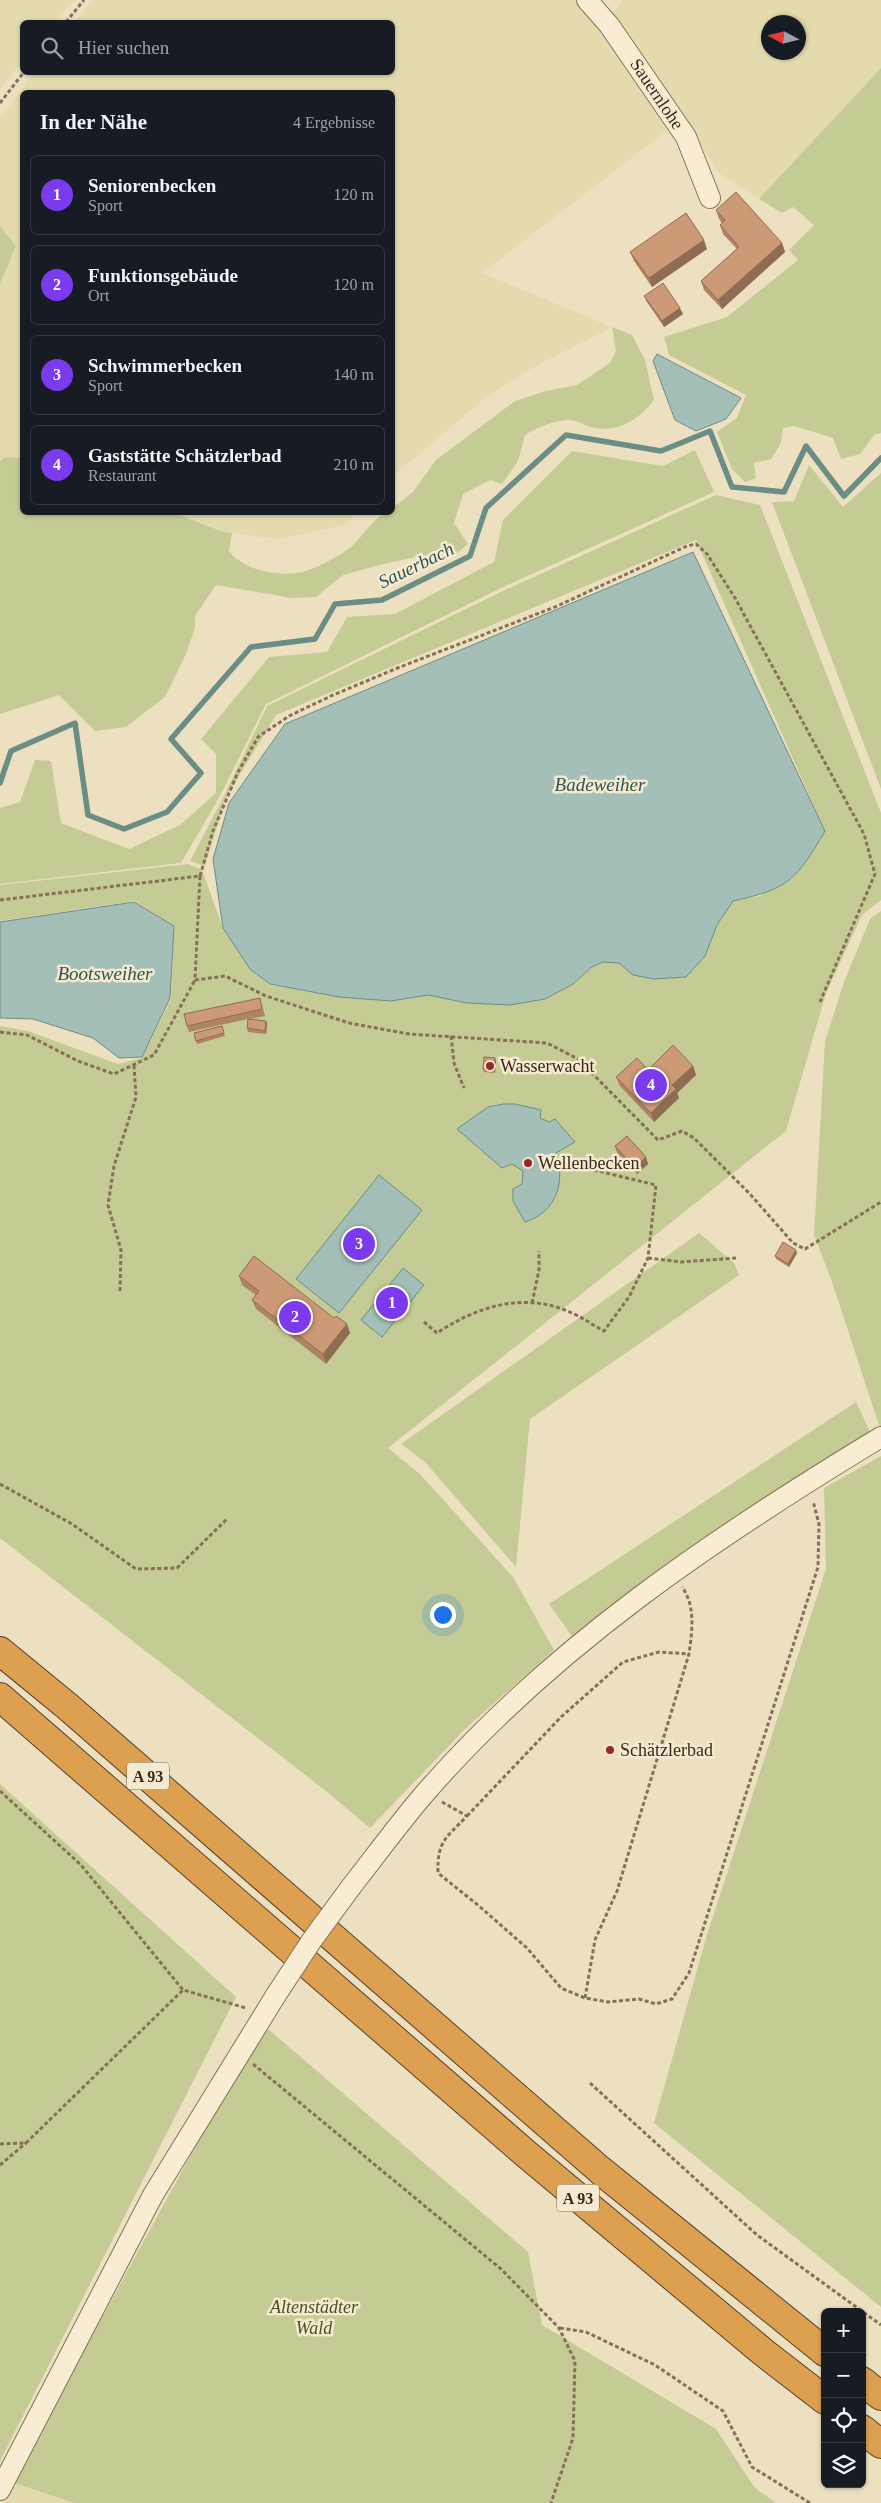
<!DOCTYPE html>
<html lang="de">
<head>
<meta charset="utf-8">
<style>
	:root { --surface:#171b24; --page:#20242c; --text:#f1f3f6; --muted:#9ea1a6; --line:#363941; --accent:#7c3aed }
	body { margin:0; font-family:"Times New Roman",serif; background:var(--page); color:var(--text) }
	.controls { position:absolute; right:15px; bottom:15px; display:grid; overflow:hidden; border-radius:8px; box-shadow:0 1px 4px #0004 }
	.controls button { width:45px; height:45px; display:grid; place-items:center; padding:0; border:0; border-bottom:1px solid var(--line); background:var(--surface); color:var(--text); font:25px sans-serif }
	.compass { position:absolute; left:761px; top:15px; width:45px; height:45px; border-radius:50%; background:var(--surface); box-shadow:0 1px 4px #0004; rotate:277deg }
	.you { position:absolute; left:442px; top:1614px; width:18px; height:18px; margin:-12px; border:4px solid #fff; border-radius:50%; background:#1a73e8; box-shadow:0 0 0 8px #1a73e833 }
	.badge { display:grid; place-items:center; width:32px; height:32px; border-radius:50%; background:var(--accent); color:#fff; font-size:16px; font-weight:700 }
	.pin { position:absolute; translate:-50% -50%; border:2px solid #fff; box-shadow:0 1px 5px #0006 }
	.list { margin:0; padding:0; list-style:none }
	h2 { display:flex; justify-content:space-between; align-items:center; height:65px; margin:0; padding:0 20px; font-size:21px }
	h2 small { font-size:16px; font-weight:400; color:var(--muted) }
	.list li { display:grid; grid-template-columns:32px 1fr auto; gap:15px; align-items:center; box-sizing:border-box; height:80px; margin:0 10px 10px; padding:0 10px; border:1px solid var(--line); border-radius:8px }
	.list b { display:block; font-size:19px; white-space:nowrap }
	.list p { margin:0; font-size:16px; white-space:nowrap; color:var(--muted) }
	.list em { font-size:16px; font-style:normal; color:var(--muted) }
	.icon { flex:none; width:28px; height:28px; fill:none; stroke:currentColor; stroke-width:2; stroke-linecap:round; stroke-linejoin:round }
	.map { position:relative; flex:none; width:881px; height:2503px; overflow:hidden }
	.search { position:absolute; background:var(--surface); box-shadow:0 1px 4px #0004; left:20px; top:20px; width:375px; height:55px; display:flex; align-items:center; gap:12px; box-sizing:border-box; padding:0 18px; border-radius:8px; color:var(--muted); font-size:19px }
	.panel { position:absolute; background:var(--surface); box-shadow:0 1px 4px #0004; left:20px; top:90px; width:375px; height:425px; border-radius:8px }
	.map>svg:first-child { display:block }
</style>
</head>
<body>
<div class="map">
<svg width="881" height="2503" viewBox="0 0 881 2503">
	<rect width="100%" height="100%" fill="#ede0c0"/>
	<path fill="#e3daad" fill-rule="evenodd" d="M0,0H75L54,22H22V61L0,90Z
		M93,0H576L598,18L672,127L482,273L612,327L532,368L483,400L393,476L392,92H22V458L5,457L0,461V284L16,246L0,226V119L34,73L392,72V22H74Z
		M622,0H881V68L759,199L719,173L664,87L611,15ZM768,22H798V52H768Z
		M174,513H356L345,525L279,539L223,532Z
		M12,2482L74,2503H2Z"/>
	<path fill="#c5cb94" d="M881,68V433L875,434L860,454L841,459L833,438L794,426L783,428L781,443L771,459L754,463L756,478L745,482L732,469L717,432L737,418L746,395L669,355L664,337L727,317L798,260L789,250L814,225L793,207L782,213L759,199Z
		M0,226L16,246L0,284Z
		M612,327L632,335L645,360L654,400C638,420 618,434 590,427C584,425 575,419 568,420C553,421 538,427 525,435L518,461L502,484L490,480L463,494L454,523L468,544L454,556L425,555L383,564L343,575L316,597L292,598L216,585L195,616V628L186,654L165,697L126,727L95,731L59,695L0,714V461L5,457L22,458V512L174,513L223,532L232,533L229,551C244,571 281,578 306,571C319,567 335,558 347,550C362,541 374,512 392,512L393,508L413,492L436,460L515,401L546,391L577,385L610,363L616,351Z
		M695,450L714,492L503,587L266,704L220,796L181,863L0,884V808L20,802L35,760L51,761L61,823L129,849L180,825L216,793V754L201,739L269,657L327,652L347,617L395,614L494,562L503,520L572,451L663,466Z
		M809,465L843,507L881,473V789L772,502L794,501Z
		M716,495L760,505L881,813V900L862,915L826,993L786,1131L388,1448L420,1474L513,1577L554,1650L466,1728L370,1828L326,1791L0,1538V1026L28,1031L118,1064L142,1058L171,999L174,926L134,901L0,921V885L188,864L202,870L223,928L250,969L270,985L339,997L391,1001L428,995L467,1003L510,1005L573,984L593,967L603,962L619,963L633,975L705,956L717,925L733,901L760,896L825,831L696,540L276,715L225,799L205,866L190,861L223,798L267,706L505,590Z
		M881,911V1431L832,1282L814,1235L825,1041L844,982L870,919Z
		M699,1233L734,1263L739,1275L530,1419L516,1567L425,1462L401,1444Z
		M856,1402L871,1434L738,1514L574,1639L549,1604Z
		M881,1456V2307L654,2123L706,1938L826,1569L824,1488Z
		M0,1784L236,1997L0,2461Z
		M267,2028L528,2252L542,2325L716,2429L755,2488L776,2503H74L12,2482L227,2089Z"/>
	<path fill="#a3bfb7" stroke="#6a8d85" d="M657,354L741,398L726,419L696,431L675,420L653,361Z
		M693,552L825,831C796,880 789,889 733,901L717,925L705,956L686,977L654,979L633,975L619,963L603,962L592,967L573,984L545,999L510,1005L467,1003L428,995L391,1001L339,997L270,984L250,969L223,928L213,859L229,803L285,724Z
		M134,902L174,926L170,998L142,1057L119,1058L93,1038L33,1019L0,1018V922Z
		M503,1104H515L541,1110L540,1118L549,1122L555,1119L575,1142L556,1153C566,1183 556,1212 525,1222L513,1201V1189L522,1184L523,1171L512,1164L502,1168L457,1129L488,1107Z
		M379,1175L422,1210L339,1313L296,1279Z
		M403,1268L424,1285L382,1337L361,1320Z"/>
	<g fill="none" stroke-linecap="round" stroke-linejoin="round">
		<path stroke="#6a8d85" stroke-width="5.5" d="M0,783L11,751L75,723L88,815L124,829L167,812L201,773L171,739L251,647L315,639L335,604L382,600L470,556L486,508L566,435L661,451L710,431L732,487L784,492L806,446L844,496L881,458"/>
		<defs>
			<path id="minor" d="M587,0L609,25L686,137L710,198
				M351,1887C376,1855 400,1822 426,1792C554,1645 716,1537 881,1437
				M0,2490L153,2195L276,1995"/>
			<path id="motorway" d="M0,1651L67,1706L600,2170L825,2352
				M0,1697L525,2153L763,2352L825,2400
				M862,2381L881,2396
				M862,2429L881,2444"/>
		</defs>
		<use href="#minor" stroke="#867158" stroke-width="22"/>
		<use href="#motorway" stroke="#543f2d" stroke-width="30"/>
		<path stroke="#867158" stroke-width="3" stroke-dasharray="4 2.5" stroke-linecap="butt" d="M66,22L84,0
			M0,103L24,72
			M200,876L213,831L238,772L258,737L289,716L333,695L400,667L555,607L687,546L696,544L707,554L735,598L864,834L875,874L820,1002
			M0,900L200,876L195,980L225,976L266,996L349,1023L409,1034L547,1043L578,1059L658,1140L682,1131L694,1138L750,1194L793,1243L805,1249L881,1202
			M0,1032L27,1035L78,1061L114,1074L154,1055L195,980
			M451,1036L454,1063L464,1088
			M648,1258L681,1262L736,1258
			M120,1291L121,1250L108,1205L114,1166L136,1097L134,1065
			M532,1303L539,1270V1251
			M424,1322L437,1333C479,1305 527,1291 574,1314C585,1319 594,1326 604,1331L629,1297L648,1258L656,1185L590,1169
			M0,1484L72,1524L136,1569L177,1568L228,1518
			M0,1791L81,1865L183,1990L246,2008
			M442,1802L467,1816C446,1838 437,1841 438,1873L479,1906L527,1948L561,1988L585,1998L608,2002L639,1999L656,2004L672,1999L689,1973L818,1567L819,1524L813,1501
			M467,1816L561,1717L623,1662L659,1652L689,1654
			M585,1998L595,1940L617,1891L689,1654C692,1632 696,1606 682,1587
			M253,2064L501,2269L559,2328L575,2361L573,2438L551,2503
			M590,2083L757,2235L881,2325
			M0,2144L26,2143L183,1990
			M0,2165L26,2143
			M560,2328L586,2332L655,2365L723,2411L752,2467L810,2503"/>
		<use href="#minor" stroke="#f8edd3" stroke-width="20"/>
		<use href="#motorway" stroke="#dda050" stroke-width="28"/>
		<defs>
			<path id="minor-bridge" d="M276,1995L312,1940L351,1887"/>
		</defs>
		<use href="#minor-bridge" stroke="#867158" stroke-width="22" stroke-linecap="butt"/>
		<use href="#minor-bridge" stroke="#f8edd3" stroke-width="20"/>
	</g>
	<path fill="#af8465" d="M716,210L782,243L785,252L722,309L704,290L701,281L737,249L723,234L720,225L722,223L719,219Z
		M707,249L652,287L634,261L630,252Z
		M644,296L683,314L664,327L647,302Z
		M260,998L265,1016L250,1019L266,1021L267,1024L266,1034L248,1032L247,1028L248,1019L189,1032L187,1026Z
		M222,1026L225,1036L197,1044L194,1033Z
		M496,1061L495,1073L484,1072L483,1069Z
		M693,1066L696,1075L677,1093L679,1098L654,1122L620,1086L616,1077L648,1070Z
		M615,1146L646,1157L648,1164L637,1174L617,1153Z
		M797,1253L789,1267L776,1259L775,1256Z
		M239,1276L347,1324L350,1333L326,1364L256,1309L252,1300L256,1295L242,1285Z"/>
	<path fill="#8f6c53" d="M704,240L707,249L652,287L649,278Z
		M782,243L785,252L722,309L718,300Z
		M680,308L683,314L664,327L662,321Z
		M266,1021L267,1024L266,1034L265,1031Z
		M495,1058L496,1061L495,1073L494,1070Z
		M693,1066L696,1075L677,1093L679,1098L654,1122L651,1113L672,1085Z
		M646,1157L648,1164L637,1174L635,1168Z
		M796,1250L797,1253L789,1267L788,1264Z
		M347,1324L350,1333L326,1364L323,1354Z"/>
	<path fill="#cc9a76" stroke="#8f6c53" d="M736,192L782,243L718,300L701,281L739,247L720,225L725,220L716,210Z
		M686,213L704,240L649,278L630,252Z
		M663,283L680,308L662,321L644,296Z
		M260,998L262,1009L187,1026L184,1014Z
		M248,1019L266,1021L265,1031L247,1028Z
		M222,1026L224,1033L196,1041L194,1033Z
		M673,1045L693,1066L672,1085L676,1089L651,1113L616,1077L637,1058L648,1070Z
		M484,1057L495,1058L494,1070L483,1069Z
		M627,1136L646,1157L635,1168L615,1146Z
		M783,1242L796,1250L788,1264L775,1256Z
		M254,1256L334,1318L336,1316L347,1324L323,1354L252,1300L259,1291L239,1276Z"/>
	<g fill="#952829" stroke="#f5eacf" stroke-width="2">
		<circle cx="490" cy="1066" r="5"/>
		<circle cx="528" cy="1163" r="5"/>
		<circle cx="610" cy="1750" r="5"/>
	</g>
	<g text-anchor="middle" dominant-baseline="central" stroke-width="5" stroke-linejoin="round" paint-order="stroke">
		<g fill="#f5eacf" stroke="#6f6352" stroke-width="1">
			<rect x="127" y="1762.5" width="42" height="27" rx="4"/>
			<rect x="557" y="2184.5" width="42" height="27" rx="4"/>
		</g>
		<g font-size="16" font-weight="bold" fill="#36291c">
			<text x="148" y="1776">A 93</text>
			<text x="578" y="2198">A 93</text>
		</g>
		<g font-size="18" fill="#36291c" stroke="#f5eacf">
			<text transform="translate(657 94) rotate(56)">Sauernlohe</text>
		</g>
		<g font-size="18" fill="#36291c" stroke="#f5eacf" text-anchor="start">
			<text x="500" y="1066">Wasserwacht</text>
			<text x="538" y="1163">Wellenbecken</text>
			<text x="620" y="1750">Schätzlerbad</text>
		</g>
		<g font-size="18" font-style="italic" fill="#465223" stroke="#f5eacf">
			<text x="314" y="2307">Altenstädter<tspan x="314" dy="21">Wald</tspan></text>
		</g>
		<g font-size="19" font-style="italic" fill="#2c5653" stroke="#f5eacf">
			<text transform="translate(416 565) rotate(-26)">Sauerbach</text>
			<text x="600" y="784">Badeweiher</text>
			<text x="105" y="973">Bootsweiher</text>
		</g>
	</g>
</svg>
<div class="controls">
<button>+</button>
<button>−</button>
<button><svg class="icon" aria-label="locate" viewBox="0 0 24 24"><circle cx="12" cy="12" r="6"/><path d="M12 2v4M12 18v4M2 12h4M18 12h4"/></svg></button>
<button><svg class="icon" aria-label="layers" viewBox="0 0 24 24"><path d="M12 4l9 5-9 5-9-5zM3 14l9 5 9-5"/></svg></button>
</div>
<svg class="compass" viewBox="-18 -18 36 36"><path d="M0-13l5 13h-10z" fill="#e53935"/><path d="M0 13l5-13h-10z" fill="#9ea1a6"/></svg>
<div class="you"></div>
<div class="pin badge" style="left:392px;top:1303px">1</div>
<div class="pin badge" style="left:295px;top:1317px">2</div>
<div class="pin badge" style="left:359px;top:1244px">3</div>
<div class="pin badge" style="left:651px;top:1085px">4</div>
<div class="search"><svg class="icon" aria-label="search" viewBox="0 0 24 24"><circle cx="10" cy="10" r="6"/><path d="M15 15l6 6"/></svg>Hier suchen</div>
<section class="panel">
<h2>In der Nähe<small>4 Ergebnisse</small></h2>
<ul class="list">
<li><span class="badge">1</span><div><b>Seniorenbecken</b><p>Sport</p></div><em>120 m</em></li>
<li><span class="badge">2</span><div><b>Funktionsgebäude</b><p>Ort</p></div><em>120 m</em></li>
<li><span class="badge">3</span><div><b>Schwimmerbecken</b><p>Sport</p></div><em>140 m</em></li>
<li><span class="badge">4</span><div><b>Gaststätte Schätzlerbad</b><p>Restaurant</p></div><em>210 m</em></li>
</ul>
</section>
</div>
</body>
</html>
